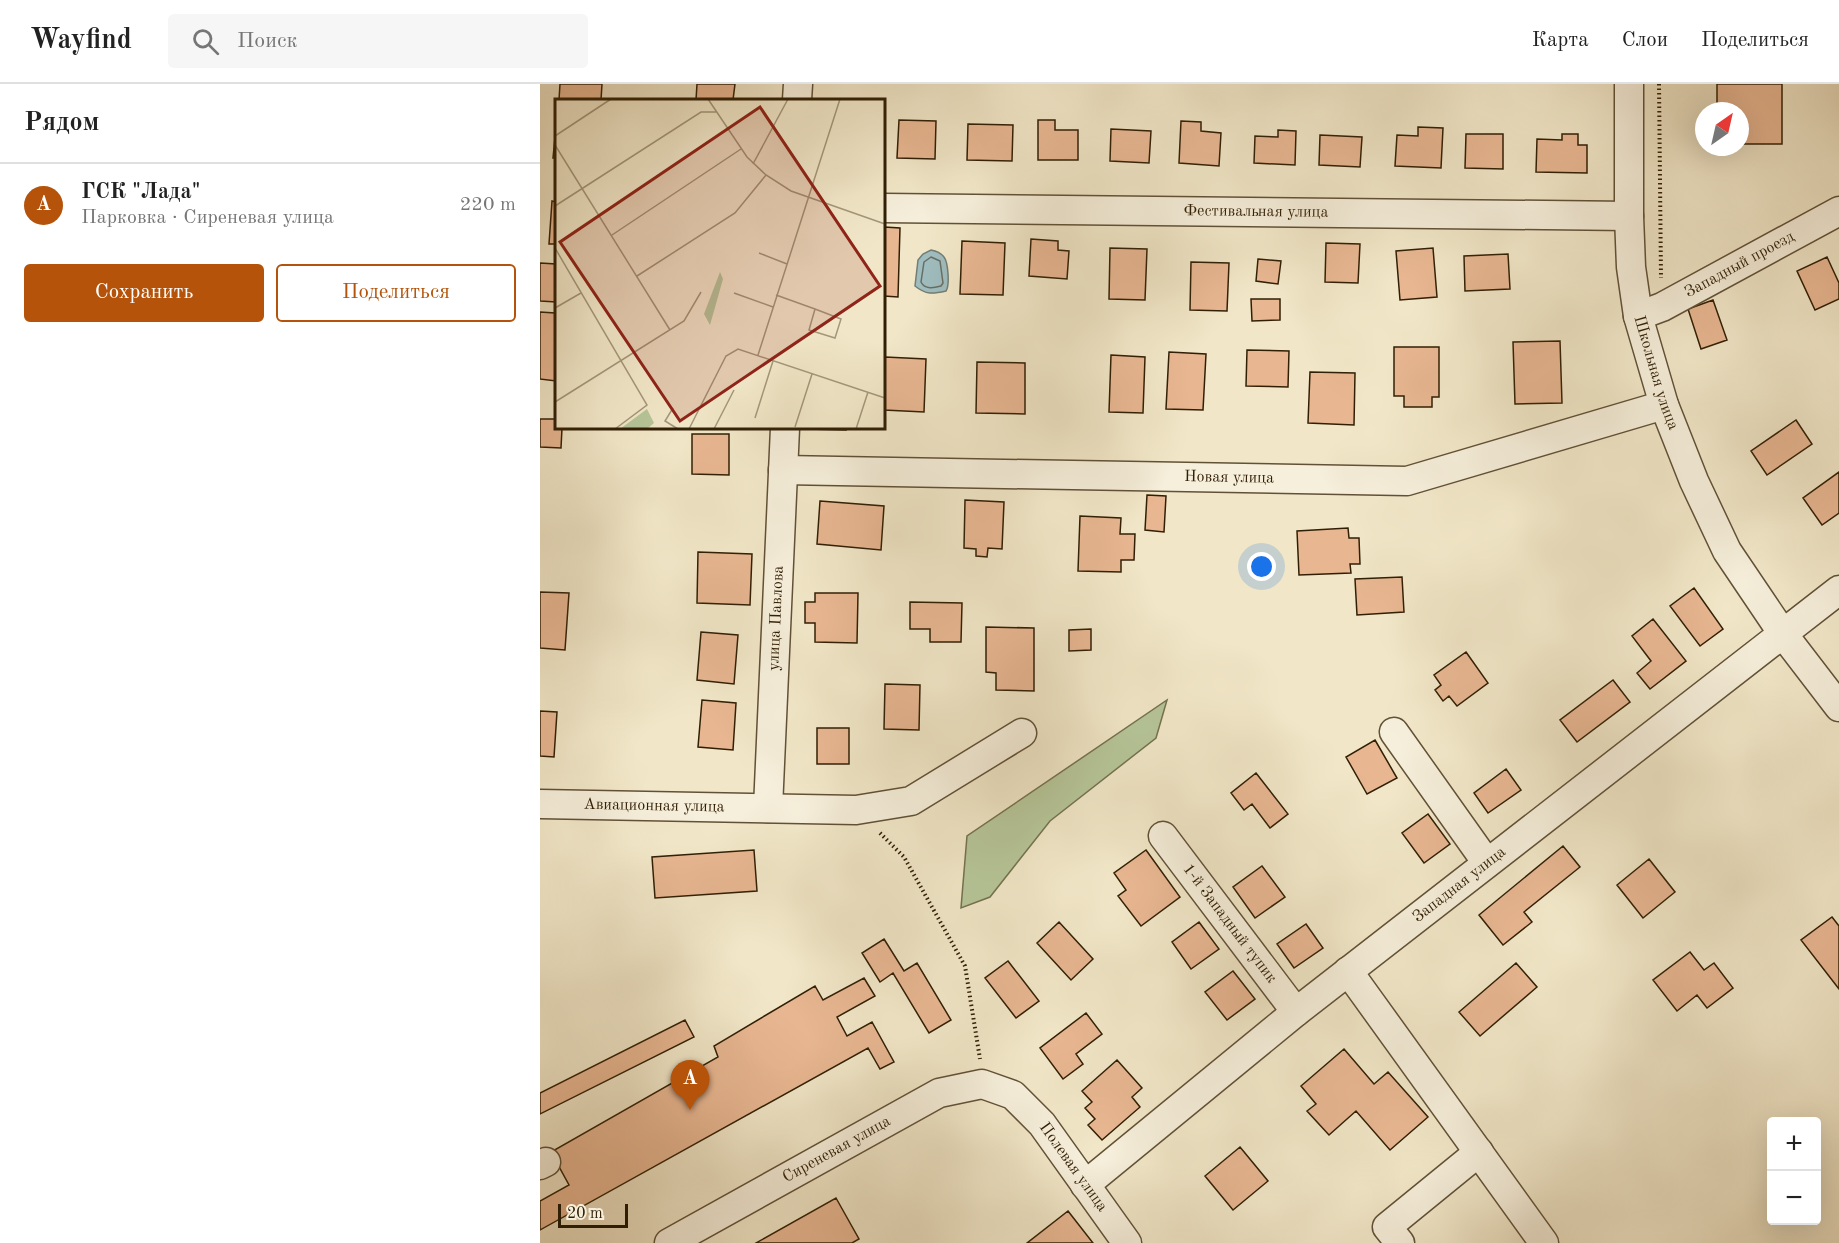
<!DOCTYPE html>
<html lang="ru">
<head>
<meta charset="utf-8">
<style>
	:root { --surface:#fff; --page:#f6f6f6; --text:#222; --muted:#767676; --line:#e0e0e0; --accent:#b45309 }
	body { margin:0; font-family:"Old Standard TT",serif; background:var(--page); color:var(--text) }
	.controls { position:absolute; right:18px; bottom:18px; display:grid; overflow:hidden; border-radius:6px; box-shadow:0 6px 24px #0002 }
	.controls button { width:54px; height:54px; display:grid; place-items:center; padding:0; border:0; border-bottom:2px solid var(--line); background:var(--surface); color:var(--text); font:30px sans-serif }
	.compass { position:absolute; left:1155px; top:18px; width:54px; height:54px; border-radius:50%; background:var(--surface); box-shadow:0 6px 24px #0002; rotate:34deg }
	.scale { position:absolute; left:18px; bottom:15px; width:70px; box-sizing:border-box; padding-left:6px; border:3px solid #311f05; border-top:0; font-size:16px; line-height:21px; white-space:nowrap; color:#311f05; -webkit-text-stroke:4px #f6efdb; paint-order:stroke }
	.you { position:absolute; left:722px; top:483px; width:21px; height:21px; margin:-15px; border:4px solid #fff; border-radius:50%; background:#1a73e8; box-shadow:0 0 0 9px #1a73e833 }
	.badge { display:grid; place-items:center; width:39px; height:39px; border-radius:50%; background:var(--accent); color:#fff; font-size:20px; font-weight:700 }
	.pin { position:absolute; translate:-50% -50px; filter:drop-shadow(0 2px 3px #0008) }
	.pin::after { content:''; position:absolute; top:32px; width:21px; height:18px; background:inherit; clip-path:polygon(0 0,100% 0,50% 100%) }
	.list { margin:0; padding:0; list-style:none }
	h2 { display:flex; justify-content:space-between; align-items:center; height:78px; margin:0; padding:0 24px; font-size:26px }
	h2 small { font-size:20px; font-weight:400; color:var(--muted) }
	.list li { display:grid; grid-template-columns:39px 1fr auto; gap:18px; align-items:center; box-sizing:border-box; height:84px; padding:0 24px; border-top:2px solid var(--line) }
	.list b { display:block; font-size:22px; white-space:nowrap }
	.list p { margin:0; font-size:20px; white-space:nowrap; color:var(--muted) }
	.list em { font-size:20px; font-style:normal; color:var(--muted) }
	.actions { display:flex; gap:12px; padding:18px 24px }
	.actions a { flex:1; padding:14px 0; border:2px solid var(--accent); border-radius:6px; text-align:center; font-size:21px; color:var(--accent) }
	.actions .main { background:var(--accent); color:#fff }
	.icon { flex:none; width:33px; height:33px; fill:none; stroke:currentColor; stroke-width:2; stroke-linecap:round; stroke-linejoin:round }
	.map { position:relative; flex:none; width:1299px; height:1159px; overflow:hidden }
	header { display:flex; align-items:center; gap:36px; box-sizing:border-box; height:84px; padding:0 30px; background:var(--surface); border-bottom:2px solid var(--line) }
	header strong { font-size:28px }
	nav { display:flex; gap:33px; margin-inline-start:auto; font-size:21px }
	.search { width:420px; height:54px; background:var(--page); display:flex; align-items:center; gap:15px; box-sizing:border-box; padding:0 21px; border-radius:6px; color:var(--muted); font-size:22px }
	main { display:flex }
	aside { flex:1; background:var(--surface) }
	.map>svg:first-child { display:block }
</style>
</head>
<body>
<header>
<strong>Wayfind</strong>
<div class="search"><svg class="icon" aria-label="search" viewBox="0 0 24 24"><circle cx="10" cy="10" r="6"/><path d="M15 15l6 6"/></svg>Поиск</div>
<nav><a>Карта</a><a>Слои</a><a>Поделиться</a></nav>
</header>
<main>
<aside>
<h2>Рядом<small></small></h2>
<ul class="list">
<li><span class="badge">A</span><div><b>ГСК &quot;Лада&quot;</b><p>Парковка · Сиреневая улица</p></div><em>220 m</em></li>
</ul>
<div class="actions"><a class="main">Сохранить</a><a>Поделиться</a></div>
</aside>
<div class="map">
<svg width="1299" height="1159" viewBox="0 0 1299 1159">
	<rect width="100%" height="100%" fill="#f1e7c8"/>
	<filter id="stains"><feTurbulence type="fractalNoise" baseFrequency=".00333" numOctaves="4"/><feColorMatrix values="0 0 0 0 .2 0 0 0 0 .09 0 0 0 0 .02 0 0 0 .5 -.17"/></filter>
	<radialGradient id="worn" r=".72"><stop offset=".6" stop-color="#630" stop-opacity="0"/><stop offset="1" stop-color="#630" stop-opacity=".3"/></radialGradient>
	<path fill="#b6c699" stroke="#74724f" stroke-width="1.5" d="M627,616L616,654L510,737L450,813L421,824L427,752Z"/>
	<path fill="#9fbdc0" stroke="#737e75" stroke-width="1.5" d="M391,166C396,167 401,169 404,173C408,178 410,201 406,207C393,210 386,211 375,202L378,176L383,170Z"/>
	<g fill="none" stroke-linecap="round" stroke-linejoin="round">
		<path stroke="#686e62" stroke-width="1.5" d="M391,173L400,177L403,199L401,202C394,204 385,206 381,198L384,178Z"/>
	</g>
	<path fill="#e8b792" stroke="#311f05" stroke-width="1.5" d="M20,0H62L61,16H19Z
		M157,0H195L193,16H156Z
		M1177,0H1242V60H1200V27H1177Z
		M359,36L396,37L395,75L357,74Z
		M498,36H515V46H538V76H498Z
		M641,37L661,38V47L681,49L679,82L639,79Z
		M428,40L473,41L472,77L427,76Z
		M16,43V74H13Z
		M878,43L903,44L901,84L855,82L857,51L878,52Z
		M571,45L611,47L609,79L570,77Z
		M738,46L756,47L755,81L714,79L715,52L738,53Z
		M926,50H963V85L925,84Z
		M1022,50H1038V61H1047V89L996,88L997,55L1022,56Z
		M780,51L822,53L820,83L779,81Z
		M12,117L16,118V160H9Z
		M344,143L360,144L358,213L344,212Z
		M491,155L518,157V166L529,167L527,195L489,192Z
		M422,157L465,159L463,211L420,210Z
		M786,159L820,160L818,199L785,198Z
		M570,164L607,165L605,216L569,215Z
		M893,164L897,213L860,216L856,167Z
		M968,170L970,205L925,207L924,172Z
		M1287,173L1299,199V215L1275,226L1257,187Z
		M718,175L741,177L738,200L716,197Z
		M651,178L689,179L687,227L650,226Z
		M0,179L16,180V218L0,217Z
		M711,215H740V236L712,237Z
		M1173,216L1187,256L1161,265L1148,225Z
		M0,228L15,229L16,297L0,295Z
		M1020,257L1022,319L975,320L973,258Z
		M854,263H899V313H892V323H864V312H854Z
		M707,266L749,267L748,303L706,302Z
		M629,268L666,270L663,326L626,325Z
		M571,271L605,273L603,329L569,328Z
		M345,273L386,275L384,328L344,326Z
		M437,278L485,279V330L436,329Z
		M770,288L815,289L814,341L768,339Z
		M0,335H16V344H22L21,364L0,363Z
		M1256,336L1272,360L1227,391L1211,367Z
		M266,345V344H306V346Z
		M152,350H189V391L152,390Z
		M1299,388V429L1282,441L1263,414Z
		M607,411L626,412L624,448L605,446Z
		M425,416L464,418L462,465L448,464L447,473L436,472V465L424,464Z
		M280,417L344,422L341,466L277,460Z
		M540,432L581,434L580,450H595L594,476H581V488L538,487Z
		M808,444L809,454H819L820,480H810L811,489L759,491L757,447Z
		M158,468L212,470L210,521L157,519Z
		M862,493L864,528L817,531L815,495Z
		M1154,504L1183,545L1160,562L1130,522Z
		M0,508L29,509L25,566L0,564Z
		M275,509H318L317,559L275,558V539H265V518H275Z
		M370,518L422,519L421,558H390V545H370Z
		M1113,535L1146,577L1110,605L1097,589L1111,577L1092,552Z
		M446,543L494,544V607L456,606V589L446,588Z
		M551,545V566L529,567V546Z
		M161,548L198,551L194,600L157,596Z
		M926,568L948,599L917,622L909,612L903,617L895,606L901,601L894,591Z
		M1073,596L1090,618L1037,658L1020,636Z
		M345,600L380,601L379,646L344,645Z
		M162,616L196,619L193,666L158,663Z
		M0,627L17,628L14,673L0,672Z
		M277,644H309V680H277Z
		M835,656L857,694L827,710L806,673Z
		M966,685L981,706L948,729L934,709Z
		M716,689L748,730L730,744L712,720L704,726L691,709Z
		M888,730L910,760L884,779L862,749Z
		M1023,762L1040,783L984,828L992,838L963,861L939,831Z
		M214,766L217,807L115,814L112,773Z
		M606,766L640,813L601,842L578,812L586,806L574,789Z
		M1109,775L1135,808L1103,834L1077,801Z
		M722,782L745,813L715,834L693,803Z
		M1292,833L1299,842V905L1261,856Z
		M519,838L553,875L531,896L497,859Z
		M659,838L679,865L651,885L632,858Z
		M766,840L783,864L754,884L737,860Z
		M344,855L364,887L377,879L411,936L389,949L353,889L340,898L322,869Z
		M1150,868L1164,886L1174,879L1193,904L1167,924L1157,911L1137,927L1113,896Z
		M468,877L499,917L476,934L445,894Z
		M976,879L997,903L940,952L919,928Z
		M693,887L715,915L687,936L665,908Z
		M324,894L335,912L297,933L307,952L332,938L354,978L340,985L328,964L0,1146V1117L29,1101L11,1068L178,973L174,962L275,902L283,916Z
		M546,929L562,950L536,970L543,980L523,995L500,964Z
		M145,936L154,953L0,1030V1009Z
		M804,965L834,1000L848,988L888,1033L850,1066L816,1027L789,1051L767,1027L776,1020L761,1002Z
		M577,976L602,1004L592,1013L600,1023L562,1056L548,1041L555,1035L545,1024L552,1018L542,1007Z
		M700,1063L728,1097L693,1126L665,1092Z
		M296,1114L319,1155L312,1159H216Z
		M528,1127L553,1159H487Z"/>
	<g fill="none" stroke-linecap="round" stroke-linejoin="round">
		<defs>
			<g id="minor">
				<path id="s1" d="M1089,0V132L1091,183L1098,232L1124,321L1154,397L1187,467L1243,550L1299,623"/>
				<path d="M257,16L258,0"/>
				<path id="s2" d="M344,124L1089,132"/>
				<path id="s3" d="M1098,232L1122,223L1299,127"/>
				<path id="s4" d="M243,386L867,397L1124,321"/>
				<path d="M854,648L947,779"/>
				<path id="s5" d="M0,720L316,726L371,717L482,649"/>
				<path id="s6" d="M228,724L245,344"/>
				<path id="s7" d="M623,752L756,928"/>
				<path d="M808,887L1004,1159"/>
				<path d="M0,1081L6,1078"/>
				<path id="s8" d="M545,1101L756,928L1299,506"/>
				<path id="s9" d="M129,1159L399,1009L442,1000L473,1011L502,1040L587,1159"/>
				<path d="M860,1159L847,1143L939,1068"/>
			</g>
		</defs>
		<use href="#minor" stroke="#615136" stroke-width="31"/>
		<path stroke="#311f05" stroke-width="4" stroke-dasharray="1.5 3" stroke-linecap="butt" d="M1119,0L1121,194
			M340,749L364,773L425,882L440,975"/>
		<use href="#minor" stroke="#f6efdb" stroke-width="28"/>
	</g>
	<g text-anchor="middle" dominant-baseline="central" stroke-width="6" stroke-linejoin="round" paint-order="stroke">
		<g font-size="16" fill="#311f05" stroke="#f6efdb">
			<text stroke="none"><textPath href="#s2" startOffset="372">Фестивальная улица</textPath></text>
			<text stroke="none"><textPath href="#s3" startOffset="114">Западный проезд</textPath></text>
			<text stroke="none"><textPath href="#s1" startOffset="292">Школьная улица</textPath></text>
			<text stroke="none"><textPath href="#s4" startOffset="446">Новая улица</textPath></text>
			<text stroke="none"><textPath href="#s6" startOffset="190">улица Павлова</textPath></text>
			<text stroke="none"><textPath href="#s5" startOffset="114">Авиационная улица</textPath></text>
			<text stroke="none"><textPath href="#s8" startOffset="480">Западная улица</textPath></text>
			<text stroke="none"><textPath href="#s7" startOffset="110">1-й Западный тупик</textPath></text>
			<text stroke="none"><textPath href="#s9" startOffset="192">Сиреневая улица</textPath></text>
			<text stroke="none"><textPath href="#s9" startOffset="480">Полевая улица</textPath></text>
		</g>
	</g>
	<g transform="translate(15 15)">
		<rect width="330" height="330" fill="#f1e7c8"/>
		<path d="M165,173L168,180L155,226L149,215ZM92,310L99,324L92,330H65Z" fill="#b6c699"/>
		<path fill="none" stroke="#a4977a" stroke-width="1.5" d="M153,0L192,58L211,76L236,92L330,125M0,37L56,0M0,46L115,231M198,65L233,0M0,107L146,13H161M57,136L186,50M0,149L92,306L60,330M204,154L232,165M82,177L180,114L211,76M179,194L218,208M221,196L260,210L286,220L280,239L254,231L260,210M0,209L26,194M203,256L285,0M0,303L129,222L146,193M118,309L110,322L123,330M200,319L218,262M240,328L257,275M134,330L171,257L183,250L330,299M159,330L179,291M301,330L313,293"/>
		<path fill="#8f2418" fill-opacity="0.15" stroke="#8f2418" stroke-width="3" d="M205,8L325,187L125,322L5,143Z"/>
		<rect width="330" height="330" fill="none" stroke="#311f05" stroke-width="3"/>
	</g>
	<rect width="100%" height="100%" filter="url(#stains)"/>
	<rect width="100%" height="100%" fill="url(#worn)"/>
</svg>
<div class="controls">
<button>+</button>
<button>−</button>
</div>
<svg class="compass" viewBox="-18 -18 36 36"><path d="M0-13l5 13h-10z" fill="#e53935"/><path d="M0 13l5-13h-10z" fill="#767676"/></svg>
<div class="scale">20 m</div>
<div class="you"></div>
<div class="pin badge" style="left:150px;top:1026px">A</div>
</div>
</main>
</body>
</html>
